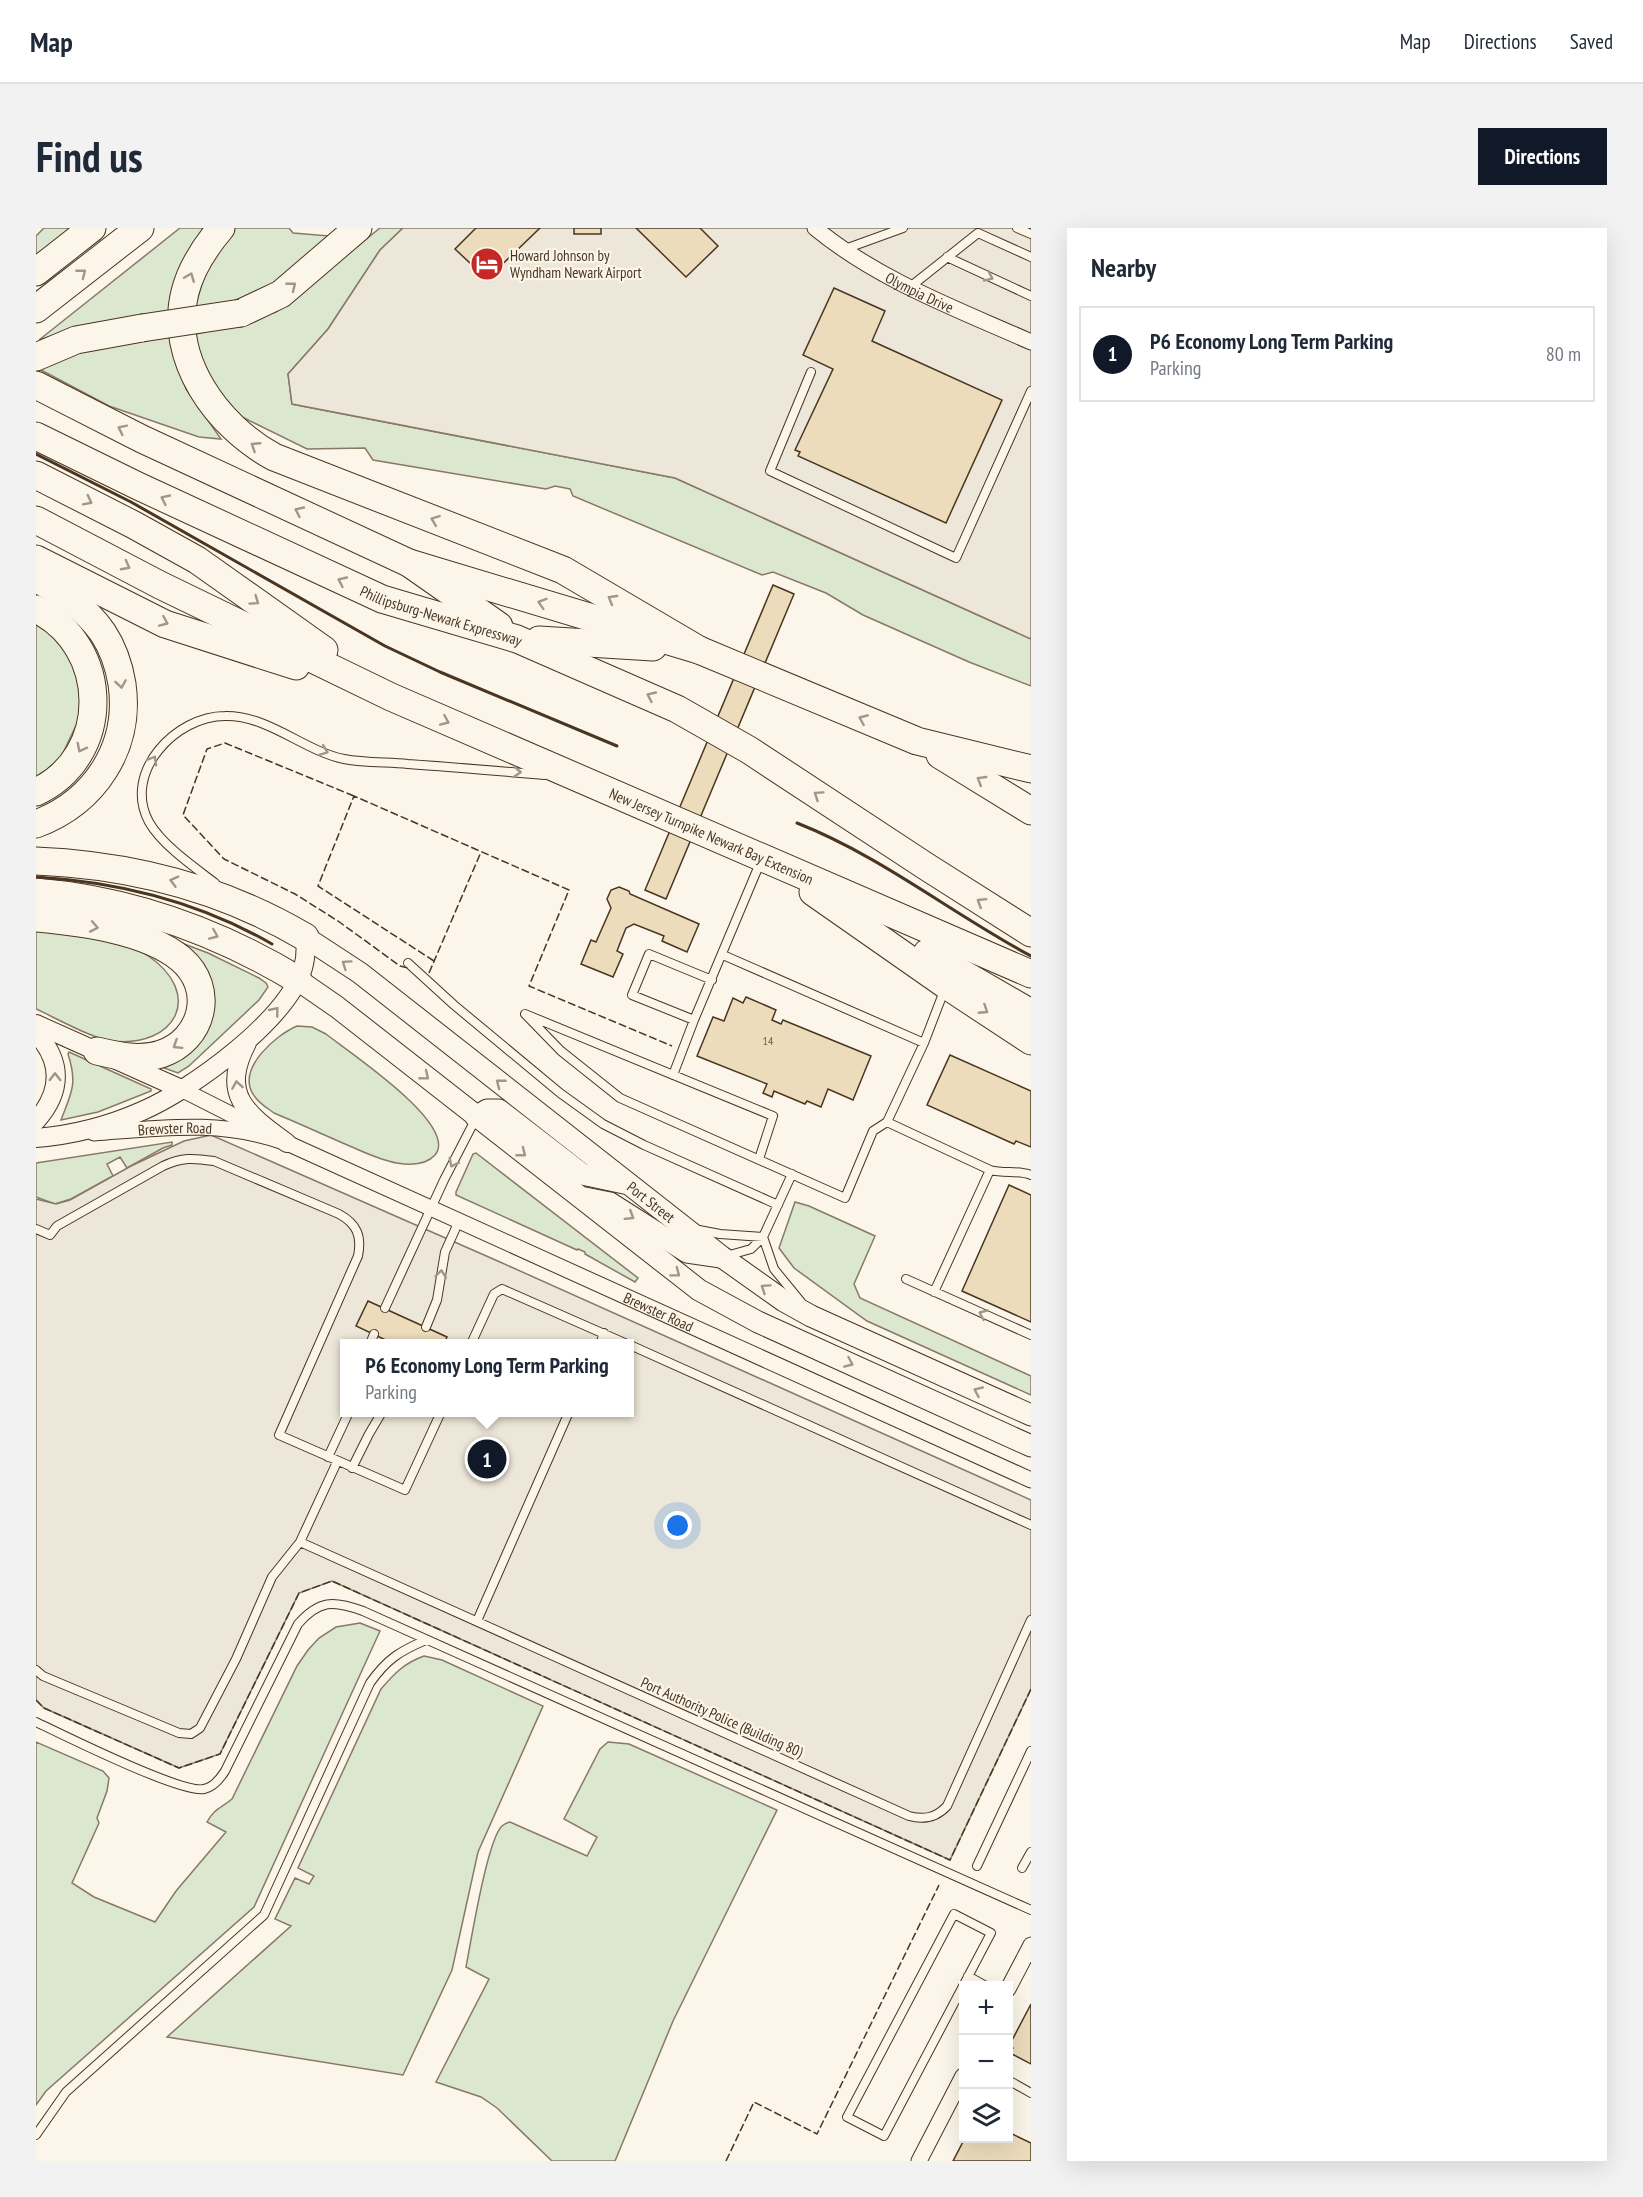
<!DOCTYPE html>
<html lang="en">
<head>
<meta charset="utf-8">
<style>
	:root { --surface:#fff; --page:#f2f2f3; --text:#1f2937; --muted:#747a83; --line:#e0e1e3; --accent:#111827 }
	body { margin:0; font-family:"PT Sans Narrow",sans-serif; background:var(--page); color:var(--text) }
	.controls { position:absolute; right:18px; bottom:18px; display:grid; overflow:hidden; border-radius:0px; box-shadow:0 6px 24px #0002 }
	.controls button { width:54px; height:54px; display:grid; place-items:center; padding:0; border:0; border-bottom:2px solid var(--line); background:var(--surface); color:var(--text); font:30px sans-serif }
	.you { position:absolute; left:642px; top:1298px; width:21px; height:21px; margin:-15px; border:4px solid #fff; border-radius:50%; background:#1a73e8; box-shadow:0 0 0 9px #1a73e833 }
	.badge { display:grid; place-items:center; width:39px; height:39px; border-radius:50%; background:var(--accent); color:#fff; font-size:20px; font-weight:700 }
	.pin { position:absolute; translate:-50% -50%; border:3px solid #fff; box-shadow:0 2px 6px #0006 }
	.popup { position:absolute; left:304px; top:1111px; width:294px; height:78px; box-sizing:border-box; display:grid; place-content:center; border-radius:0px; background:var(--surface); filter:drop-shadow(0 2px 4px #0005); font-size:20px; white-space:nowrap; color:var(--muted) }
	.popup b { font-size:22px; color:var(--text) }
	.popup::after { content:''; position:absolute; left:50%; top:100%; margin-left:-12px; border:12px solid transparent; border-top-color:var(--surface) }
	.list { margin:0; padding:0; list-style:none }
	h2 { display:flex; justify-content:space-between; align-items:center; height:78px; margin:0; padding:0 24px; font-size:26px }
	h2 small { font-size:20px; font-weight:400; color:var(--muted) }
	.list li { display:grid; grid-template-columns:39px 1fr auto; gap:18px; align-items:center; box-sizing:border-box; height:96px; margin:0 12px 12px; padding:0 12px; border:2px solid var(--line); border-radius:0px }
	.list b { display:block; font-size:22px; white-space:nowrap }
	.list p { margin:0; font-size:20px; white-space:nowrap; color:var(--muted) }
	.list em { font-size:20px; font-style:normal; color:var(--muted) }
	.icon { flex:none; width:33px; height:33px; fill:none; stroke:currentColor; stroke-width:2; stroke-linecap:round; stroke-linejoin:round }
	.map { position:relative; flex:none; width:995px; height:1933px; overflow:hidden; border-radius:0px }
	header { display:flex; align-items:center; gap:36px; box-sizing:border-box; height:84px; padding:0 30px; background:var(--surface); border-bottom:2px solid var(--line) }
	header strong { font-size:28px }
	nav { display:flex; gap:33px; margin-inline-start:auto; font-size:21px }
	.intro { display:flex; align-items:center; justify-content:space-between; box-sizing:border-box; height:144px; padding:0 36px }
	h1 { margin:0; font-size:42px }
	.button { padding:15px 27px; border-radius:0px; background:var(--accent); color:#fff; font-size:21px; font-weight:700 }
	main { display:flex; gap:36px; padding:0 36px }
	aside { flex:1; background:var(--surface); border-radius:0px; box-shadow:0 6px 24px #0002 }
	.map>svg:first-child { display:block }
</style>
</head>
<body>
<header>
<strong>Map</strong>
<nav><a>Map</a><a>Directions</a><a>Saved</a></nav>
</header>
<div class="intro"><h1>Find us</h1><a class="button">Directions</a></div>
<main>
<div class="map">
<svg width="995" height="1933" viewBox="0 0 995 1933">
	<rect width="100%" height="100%" fill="#fbf6e9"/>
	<path fill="#dce7d0" stroke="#887966" stroke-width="1.5" d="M8,0H40L0,32V8Z
		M144,0H168L137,84L40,100L3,112Z
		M198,0H253L257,5L294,8L235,57L195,74L159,79L175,27Z
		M344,0H367L344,22L292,101L252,146L256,176L639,250L995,411V458L933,434L827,387L790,365L737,344L726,347L537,268L534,261L519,258L510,261L337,232L329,220L271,221L200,186L174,159L157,107L240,84Z
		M134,109L150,161L185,211L163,209L73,178L3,141L56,120Z
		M0,396L22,411L45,452L44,489L20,540L0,551Z
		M0,703C30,706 86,711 111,727C169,766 140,820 76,813C59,812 18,789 0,781Z
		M143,714L172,725L223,750L230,755L232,759L223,772L153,838L142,845L128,840C147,831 158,823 169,806Z
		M261,798L276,799L290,806C311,823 424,897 399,927C390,937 373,937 361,935C343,932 326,923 309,916C286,906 262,895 238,885C230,879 222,875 217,866C201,840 240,807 261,798Z
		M33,824L115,861V863L62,884L25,892C35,865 42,857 32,826Z
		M136,914V917L127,920L91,940L84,929L71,936L77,948L35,971L19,976L0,969V935Z
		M440,925L602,1050L599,1054L549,1026V1024L542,1021L541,1022L420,967V964L437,926Z
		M759,974L773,978L839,1008L818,1056L824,1070L995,1148V1167L831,1093L758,1040L743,1020Z
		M324,1395L344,1403L218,1679L10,1863L0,1877V1514L67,1543L73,1550L71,1563L61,1590L63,1595L36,1655L58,1669L119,1694L140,1663L190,1604L171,1594C178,1581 185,1580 196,1571L261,1438L272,1422L283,1410L300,1399Z
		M388,1428L406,1432L507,1478L442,1624L416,1742L367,1847L131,1809L255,1698L239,1691L259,1650L273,1656L278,1648L262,1640L345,1461C358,1446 368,1435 388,1428Z
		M572,1514L593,1516L741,1582L637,1793L579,1933H516L461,1880L445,1869L400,1854L453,1751L430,1739C435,1714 451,1612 466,1598C467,1597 472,1594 474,1594L551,1628L561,1609L528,1591L564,1521Z"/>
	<path fill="#ede7d9" stroke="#887966" stroke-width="1.5" fill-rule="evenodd" d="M367,0H995V411L639,250L256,176L252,146L292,101L344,22Z
		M175,907L464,1034L995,1272V1461L914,1632L296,1353L263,1365L184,1526L143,1540L8,1480L0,1472V971L20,976L34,972L95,938L148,913ZM308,1116H594V1184H308Z"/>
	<path fill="#ecdcbc" stroke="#4a3520" stroke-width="1.5" d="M440,0H504L451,51L419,21Z
		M538,0H565V6H538Z
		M600,0H664L682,18L650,49Z
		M798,60L849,83L836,113L966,172L910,295L762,228L764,224L759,222L797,141L767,127Z
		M737,357L758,366L630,671L609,662Z
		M583,659L593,663L594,666L663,696L651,724L626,713L628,708L598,696L590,700L581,723L587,726L577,749L545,736L555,712L560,714L575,680L571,671L575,662Z
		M710,769L740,782L736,792L745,796L747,792L835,828L817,872L792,861L785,879L771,873L769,876L738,863L736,869L727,865L731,856L661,828L677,789L688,793L697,770L707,775Z
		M914,827L995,863V919L980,913L978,916L891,877Z
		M973,957L995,967V1094L926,1063Z
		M332,1073L411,1109L408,1116H358L320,1098Z
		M995,1776V1836L974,1825L977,1820L973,1818Z
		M972,1904L995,1915V1933H917L929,1910H972Z"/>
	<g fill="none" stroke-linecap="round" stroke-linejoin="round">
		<defs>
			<path id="service" d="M981,0L995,6
				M809,21L867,0
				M911,29L995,68
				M874,59L942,5L995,29
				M775,144L734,243L920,330L995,163
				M179,655C158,639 126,617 113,594C86,544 140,488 189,488C232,487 268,523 308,531C329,535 351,534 372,536C417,539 462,543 508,547
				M687,727L888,815L908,763
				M372,735L418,777L524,865L567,896L608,917L742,977
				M658,792L596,767L613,726L676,752
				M637,847L658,792L724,635
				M851,894L954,942C968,946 982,942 995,947
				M723,931L737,888L489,786L525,823L584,870L809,970L837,903L851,894L888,815
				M0,1001L14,1007L21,998L127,938C146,929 157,930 178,933L303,986C321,996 326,1008 322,1028L243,1207L369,1262L405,1184
				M663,1002L684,1006L727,1009
				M727,1009L738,1041L765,1074
				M690,1028L715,1021L727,1009L756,946
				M870,1051L995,1107
				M898,1064L954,942
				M349,1080L408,952L440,890
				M390,1099L401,1072L409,1024L423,993
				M334,1116L338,1106
				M435,1116L458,1066L466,1061L591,1116
				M564,1116L568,1105
				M594,1117L995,1297
				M292,1229L313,1184
				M316,1240L333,1206L346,1184
				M264,1314L873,1588C888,1592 900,1590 911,1578L995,1392
				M441,1393L533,1184
				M0,1442L7,1448L143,1505L155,1506L164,1500L200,1431L236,1349L264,1314L301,1234
				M0,1494C27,1507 146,1566 168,1561C178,1559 184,1551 189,1543L262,1396C283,1372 297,1372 327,1383L995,1682
				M941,1638L995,1523
				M986,1640L995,1624
				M918,1686L955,1705L848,1908L811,1889Z
				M932,1748L950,1758
				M972,1852L995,1865
				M0,1907L30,1864L228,1687L334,1455C351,1431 364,1423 390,1412"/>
			<g id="minor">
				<path id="s1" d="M779,0C842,52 921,81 995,114"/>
				<path d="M145,861L224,901"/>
				<path id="s2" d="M58,905C125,900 185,891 251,915L995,1252"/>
				<path d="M972,1761L995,1717"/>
				<path d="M883,1933L927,1848"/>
			</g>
			<path id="tertiary" d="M0,796L145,861
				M0,805C27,834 26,864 0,893
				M211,815C184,867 210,885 251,915
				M0,910C37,907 72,898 106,883C155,862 250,793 267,740C270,730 270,719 269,709"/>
			<g id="secondary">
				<path id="s3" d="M269,709L324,745L686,1029L748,1073L775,1088L995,1187"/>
				<path d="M262,752L301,779L663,1062L722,1094L995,1218"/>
				<path d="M440,889L451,882H463L546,946L588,955"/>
				<path d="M549,970L574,975L651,1024L685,1029"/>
			</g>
			<g id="motorway">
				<path d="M185,0C169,19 155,40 149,64C132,131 181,198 238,229L527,342L663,422"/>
				<path d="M0,44L56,0"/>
				<path d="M0,81L104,0"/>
				<path d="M205,85L245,66L322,0"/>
				<path d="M0,129L40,112L106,100"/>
				<path d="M0,157L106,211L373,335L463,398"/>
				<path id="s4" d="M0,208L102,258L346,371L481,411L641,481L713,522L891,639L995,705"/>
				<path d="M0,247L98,297L161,332L288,422"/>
				<path id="s5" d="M0,292L124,357L355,469L995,746"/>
				<path d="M0,331L129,396L260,438"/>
				<path d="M373,335L663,422L881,513L995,541"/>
				<path d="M0,350C26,365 50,380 67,405C77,420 83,438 86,456C95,519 59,574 0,596"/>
				<path d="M0,381C75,418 77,528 0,564"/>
				<path d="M503,412L617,419"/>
				<path d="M904,527L995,583"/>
				<path d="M0,633C96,637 186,660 269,709"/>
				<path d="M0,664C95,672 181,703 262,752"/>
				<path d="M777,664L910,757L995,813"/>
				<path d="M0,690C44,694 110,702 145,731C180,761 167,812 125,826C104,833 82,828 61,823"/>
				<path d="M891,725L995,785"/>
			</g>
		</defs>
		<use href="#service" stroke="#4a3520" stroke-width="10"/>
		<use href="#minor" stroke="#4a3520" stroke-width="17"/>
		<use href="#tertiary" stroke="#4a3520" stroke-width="20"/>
		<use href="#secondary" stroke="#4a3520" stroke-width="23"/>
		<use href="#motorway" stroke="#4a3520" stroke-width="29"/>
		<use href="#service" stroke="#fbf6e9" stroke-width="8"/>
		<use href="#minor" stroke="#fbf6e9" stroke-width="15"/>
		<use href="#tertiary" stroke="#fbf6e9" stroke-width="18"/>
		<use href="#secondary" stroke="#fbf6e9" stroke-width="21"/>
		<use href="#motorway" stroke="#fbf6e9" stroke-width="27"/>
		<defs>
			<path id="motorway-bridge" d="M106,100L205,85"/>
		</defs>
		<use href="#motorway-bridge" stroke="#4a3520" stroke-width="29" stroke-linecap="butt"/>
		<use href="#motorway-bridge" stroke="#fbf6e9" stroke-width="27"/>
		<path stroke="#4a3520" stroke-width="1.5" stroke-dasharray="8 3" stroke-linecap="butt" d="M318,568L189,515L171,521L147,587L188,631L259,666L302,693L364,738L372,740
			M398,733L282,658L318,568L533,662L493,758L636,818
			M393,745L445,624
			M0,1472L8,1480L143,1540L184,1526L263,1365L296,1353L914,1632L995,1461
			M690,1933L718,1874L781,1906L903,1657"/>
		<path stroke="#4a3520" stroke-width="3" d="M0,226L95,274L349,418L404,444L581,518
			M761,595C845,628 915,685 995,728
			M0,649C84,654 163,674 236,716"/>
	</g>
	<defs><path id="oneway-chevron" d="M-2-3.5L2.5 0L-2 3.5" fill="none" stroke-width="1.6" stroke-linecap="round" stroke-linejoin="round" transform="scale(1.5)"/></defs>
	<g stroke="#a29684">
		<use href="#oneway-chevron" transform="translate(46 45) rotate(-38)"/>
		<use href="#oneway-chevron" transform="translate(154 49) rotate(-68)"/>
		<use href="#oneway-chevron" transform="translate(953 49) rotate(25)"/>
		<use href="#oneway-chevron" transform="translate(256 58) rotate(-39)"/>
		<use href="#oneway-chevron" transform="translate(86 201) rotate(-154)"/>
		<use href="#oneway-chevron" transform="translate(219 218) rotate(-147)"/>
		<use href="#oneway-chevron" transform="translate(129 271) rotate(-155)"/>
		<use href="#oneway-chevron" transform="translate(52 273) rotate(27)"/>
		<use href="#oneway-chevron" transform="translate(263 283) rotate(-155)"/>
		<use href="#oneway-chevron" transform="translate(399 292) rotate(-159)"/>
		<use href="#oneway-chevron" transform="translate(90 338) rotate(28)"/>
		<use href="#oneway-chevron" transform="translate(306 353) rotate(-155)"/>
		<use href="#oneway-chevron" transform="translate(576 371) rotate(-150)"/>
		<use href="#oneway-chevron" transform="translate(219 373) rotate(35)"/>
		<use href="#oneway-chevron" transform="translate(506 375) rotate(-163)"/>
		<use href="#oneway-chevron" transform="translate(128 394) rotate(23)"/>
		<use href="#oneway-chevron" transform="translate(85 456) rotate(81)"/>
		<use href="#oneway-chevron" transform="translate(615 468) rotate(-155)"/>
		<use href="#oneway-chevron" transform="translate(827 491) rotate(-157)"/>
		<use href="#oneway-chevron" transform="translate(409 493) rotate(23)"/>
		<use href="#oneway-chevron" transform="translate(45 520) rotate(117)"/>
		<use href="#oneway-chevron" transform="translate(288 523) rotate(21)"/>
		<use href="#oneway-chevron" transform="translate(117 532) rotate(-60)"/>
		<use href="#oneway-chevron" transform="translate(481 544) rotate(4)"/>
		<use href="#oneway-chevron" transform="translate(945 552) rotate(-149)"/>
		<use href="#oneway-chevron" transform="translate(782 567) rotate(-146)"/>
		<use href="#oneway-chevron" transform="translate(138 653) rotate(-165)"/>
		<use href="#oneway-chevron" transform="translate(945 674) rotate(-148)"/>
		<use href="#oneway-chevron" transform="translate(58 699) rotate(11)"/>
		<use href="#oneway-chevron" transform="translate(178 707) rotate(23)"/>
		<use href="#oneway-chevron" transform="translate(310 736) rotate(-145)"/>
		<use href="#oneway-chevron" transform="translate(948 782) rotate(33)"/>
		<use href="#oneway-chevron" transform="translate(239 783) rotate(-51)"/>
		<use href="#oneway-chevron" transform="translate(141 817) rotate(148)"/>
		<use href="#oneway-chevron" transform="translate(389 848) rotate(39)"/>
		<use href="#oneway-chevron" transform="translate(19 849) rotate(-90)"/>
		<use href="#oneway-chevron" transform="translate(464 855) rotate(-142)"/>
		<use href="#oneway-chevron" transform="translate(201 857) rotate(-99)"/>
		<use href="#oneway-chevron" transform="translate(486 925) rotate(38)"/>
		<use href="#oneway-chevron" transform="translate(417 935) rotate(117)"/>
		<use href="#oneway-chevron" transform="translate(594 988) rotate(32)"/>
		<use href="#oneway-chevron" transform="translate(640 1045) rotate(37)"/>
		<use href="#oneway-chevron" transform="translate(405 1046) rotate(-83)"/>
		<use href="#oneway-chevron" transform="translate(729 1060) rotate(-146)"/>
		<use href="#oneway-chevron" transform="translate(947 1086) rotate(-156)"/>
		<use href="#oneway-chevron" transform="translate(813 1135) rotate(24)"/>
		<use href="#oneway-chevron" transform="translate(942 1163) rotate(-156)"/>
	</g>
	<defs>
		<symbol id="hotel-disc" viewBox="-11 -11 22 22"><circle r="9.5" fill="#c62828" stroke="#fbf6e9"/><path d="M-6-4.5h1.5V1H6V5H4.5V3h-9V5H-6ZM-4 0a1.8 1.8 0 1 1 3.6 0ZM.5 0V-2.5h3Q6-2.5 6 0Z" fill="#fff"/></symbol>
	</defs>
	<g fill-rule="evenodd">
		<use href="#hotel-disc" x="432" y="17" width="38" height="38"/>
	</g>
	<g text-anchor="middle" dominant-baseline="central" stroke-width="4.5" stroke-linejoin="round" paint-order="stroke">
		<g font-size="12" fill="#725f47">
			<text x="732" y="812">14</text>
		</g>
		<g font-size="15" fill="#4a3520" stroke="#fbf6e9" text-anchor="start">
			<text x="474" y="27">Howard Johnson by<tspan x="474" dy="17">Wyndham Newark Airport</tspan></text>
		</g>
		<g font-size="15" fill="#4a3520" stroke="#fbf6e9">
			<text stroke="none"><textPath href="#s1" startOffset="123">Olympia Drive</textPath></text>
			<text stroke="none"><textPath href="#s4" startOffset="444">Phillipsburg-Newark Expressway</textPath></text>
			<text stroke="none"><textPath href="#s5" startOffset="746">New Jersey Turnpike Newark Bay Extension</textPath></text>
			<text stroke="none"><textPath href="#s2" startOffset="81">Brewster Road</textPath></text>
			<text stroke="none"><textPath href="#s3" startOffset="436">Port Street</textPath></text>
			<text stroke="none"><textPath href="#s2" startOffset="603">Brewster Road</textPath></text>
			<text transform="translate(686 1489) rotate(24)">Port Authority Police (Building 80)</text>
		</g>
	</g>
</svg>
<div class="controls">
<button>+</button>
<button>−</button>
<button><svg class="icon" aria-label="layers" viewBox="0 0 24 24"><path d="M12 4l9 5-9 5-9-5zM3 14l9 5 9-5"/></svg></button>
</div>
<div class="you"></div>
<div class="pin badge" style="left:451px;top:1231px">1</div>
<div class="popup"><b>P6 Economy Long Term Parking</b>Parking</div>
</div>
<aside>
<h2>Nearby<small></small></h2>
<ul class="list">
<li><span class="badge">1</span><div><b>P6 Economy Long Term Parking</b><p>Parking</p></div><em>80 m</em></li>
</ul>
</aside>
</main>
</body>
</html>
